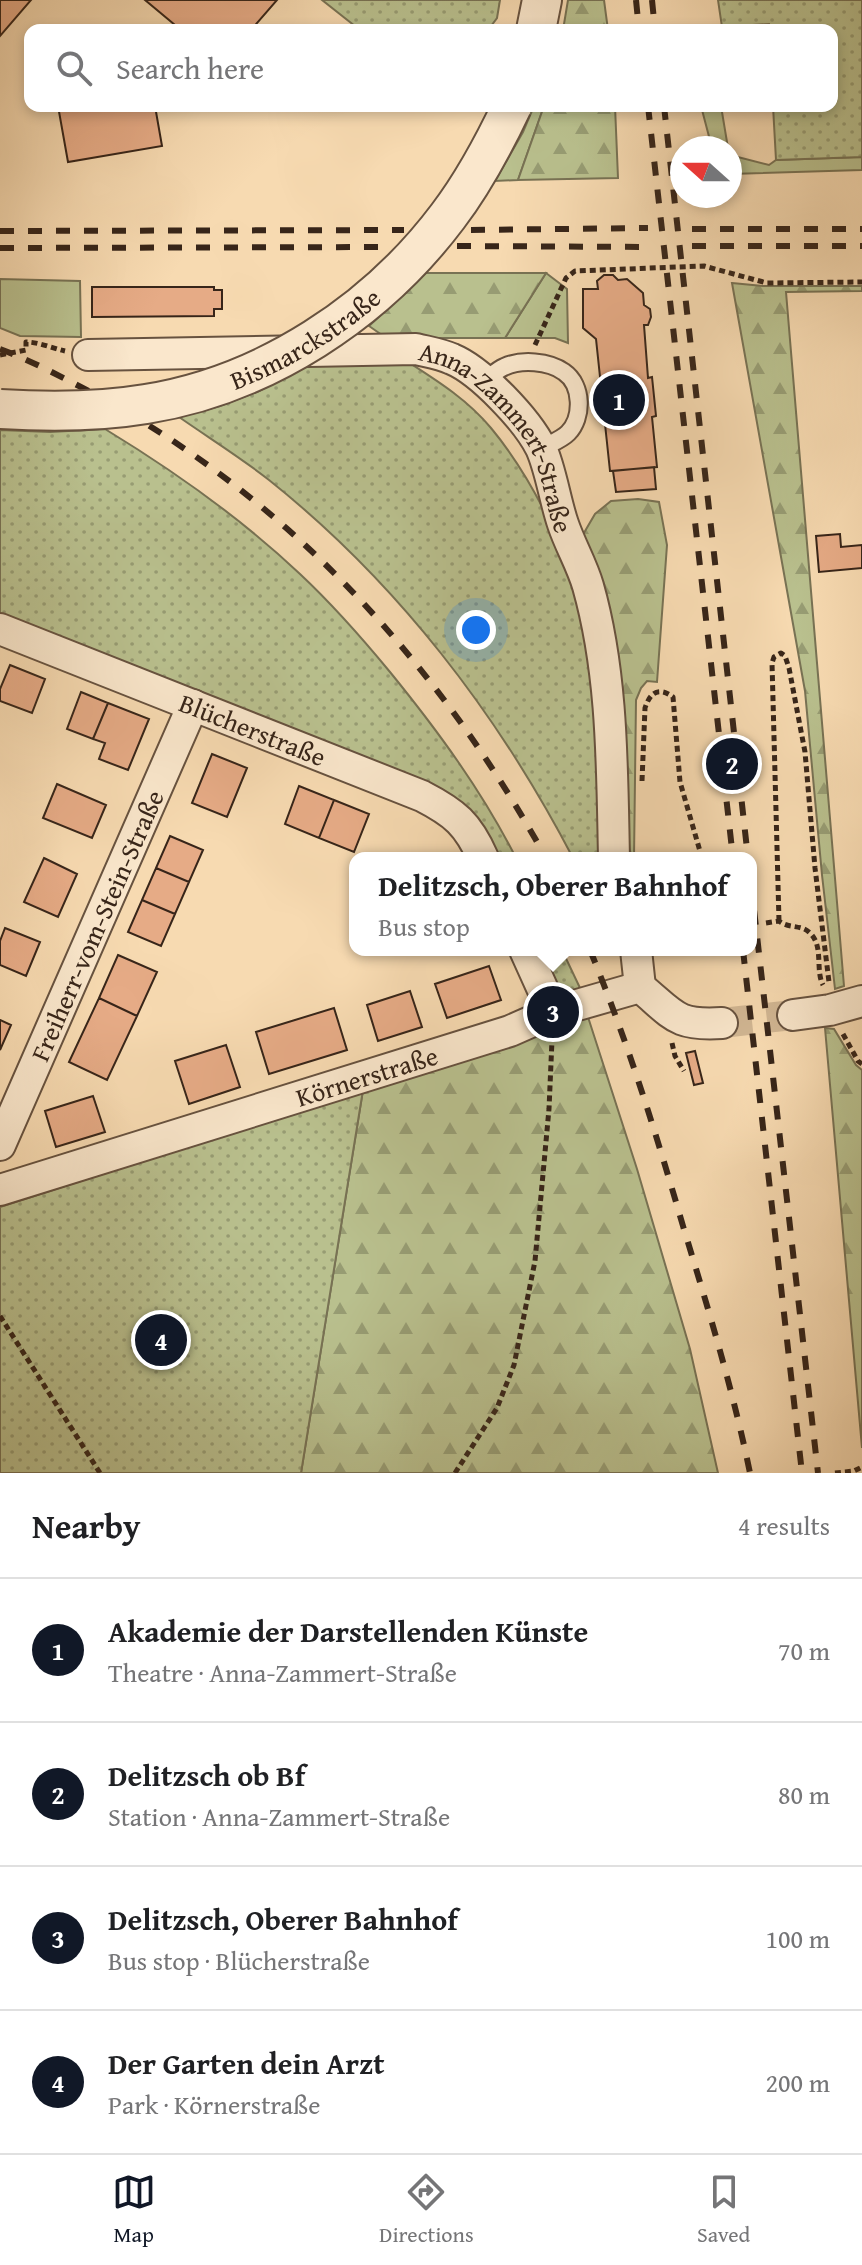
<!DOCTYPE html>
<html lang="en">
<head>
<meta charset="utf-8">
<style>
	:root { --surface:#fff; --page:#f2f2f2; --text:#202124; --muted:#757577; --line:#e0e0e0; --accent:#111827 }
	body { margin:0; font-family:"Gentium Book Plus",serif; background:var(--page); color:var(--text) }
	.compass { position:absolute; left:670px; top:136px; width:72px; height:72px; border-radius:50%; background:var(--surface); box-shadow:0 4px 12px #0003; rotate:291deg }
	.you { position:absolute; left:476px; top:630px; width:28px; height:28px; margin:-20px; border:6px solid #fff; border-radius:50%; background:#1a73e8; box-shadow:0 0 0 12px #1a73e833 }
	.badge { display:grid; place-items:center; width:52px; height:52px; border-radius:50%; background:var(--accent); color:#fff; font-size:26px; font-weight:700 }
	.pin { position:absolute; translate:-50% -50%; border:4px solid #fff; box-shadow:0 2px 8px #0006 }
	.popup { position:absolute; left:349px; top:852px; width:408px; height:104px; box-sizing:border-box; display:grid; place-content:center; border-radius:16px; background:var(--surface); filter:drop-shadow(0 2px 6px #0005); font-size:26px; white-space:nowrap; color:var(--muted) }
	.popup b { font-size:30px; color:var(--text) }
	.popup::after { content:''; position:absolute; left:50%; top:100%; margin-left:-16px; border:16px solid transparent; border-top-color:var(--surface) }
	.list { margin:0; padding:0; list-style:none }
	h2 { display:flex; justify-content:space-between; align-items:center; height:104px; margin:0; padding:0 32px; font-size:34px }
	h2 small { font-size:26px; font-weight:400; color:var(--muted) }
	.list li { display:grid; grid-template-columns:52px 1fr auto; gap:24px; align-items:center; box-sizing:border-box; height:144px; padding:0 32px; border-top:2px solid var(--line) }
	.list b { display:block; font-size:30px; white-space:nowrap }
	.list p { margin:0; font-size:26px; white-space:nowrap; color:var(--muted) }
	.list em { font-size:26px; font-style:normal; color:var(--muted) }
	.icon { flex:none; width:44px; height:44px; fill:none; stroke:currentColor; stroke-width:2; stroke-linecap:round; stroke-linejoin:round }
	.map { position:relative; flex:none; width:862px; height:1473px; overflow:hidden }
	.search { position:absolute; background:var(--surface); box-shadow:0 4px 12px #0003; left:24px; right:24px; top:24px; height:88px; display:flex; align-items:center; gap:20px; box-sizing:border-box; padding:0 28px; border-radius:16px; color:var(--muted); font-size:30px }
	.sheet { height:680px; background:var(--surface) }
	nav { display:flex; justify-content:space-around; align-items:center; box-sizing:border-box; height:112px; border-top:2px solid var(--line); background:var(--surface); font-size:22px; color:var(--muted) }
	nav a { display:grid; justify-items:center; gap:4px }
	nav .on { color:var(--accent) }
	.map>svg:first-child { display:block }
</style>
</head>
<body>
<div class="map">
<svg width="862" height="1473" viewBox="0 0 862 1473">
	<defs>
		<pattern id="forest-firs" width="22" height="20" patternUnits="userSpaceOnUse" patternTransform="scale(2)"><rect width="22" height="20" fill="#b9c08e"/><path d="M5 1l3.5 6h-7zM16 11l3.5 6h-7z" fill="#979c73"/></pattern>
		<pattern id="park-dots" width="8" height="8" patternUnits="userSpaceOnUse" patternTransform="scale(2)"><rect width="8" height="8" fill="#b9c08e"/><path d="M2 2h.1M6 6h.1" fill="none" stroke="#979c73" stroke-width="1.8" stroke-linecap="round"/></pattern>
	</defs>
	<rect width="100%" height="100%" fill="#f7dab1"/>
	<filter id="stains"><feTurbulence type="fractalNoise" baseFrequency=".0025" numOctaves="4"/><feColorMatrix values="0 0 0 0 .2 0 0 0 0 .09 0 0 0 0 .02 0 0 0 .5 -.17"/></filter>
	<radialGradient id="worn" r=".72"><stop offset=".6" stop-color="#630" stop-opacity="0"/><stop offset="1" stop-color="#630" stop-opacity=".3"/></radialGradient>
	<path fill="#b9c08e" stroke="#787254" stroke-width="2" d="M534,106H544L518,180L495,181L523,132Z
		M701,106H721L728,148H712Z
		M730,155L769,165L776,160L862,157V170L730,174Z
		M546,273L567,289L568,343L555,338H505Z
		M0,279L80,281L81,337L20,336L0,328Z"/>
	<path fill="url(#forest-firs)" stroke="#787254" stroke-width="2" d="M568,0H604L608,30H563Z
		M544,106H615L618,178L518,180Z
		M426,273H546L505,338H405L382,335L369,326Z
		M732,283L763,286H862V291L786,292L844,986L835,989L822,875L805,691Z
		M638,499L659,502L667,545L657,682L647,681L641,688L636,700L634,858H623L581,538L595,514L611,501Z
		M588,1017L637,1169L690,1349L718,1473H301L363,1090Z
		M825,1028L834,1029L856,1065L862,1070V1448Z"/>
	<path fill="url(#park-dots)" stroke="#787254" stroke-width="2" d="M322,0H500L497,18L488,30H360Z
		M718,0H862V157L776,160L773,106H832V30H770L769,24L722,27Z
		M405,360C436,380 467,399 491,428C540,487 589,593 596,670C601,732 600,796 602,858H573C498,714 397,582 269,480C240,457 209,438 179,417L220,406L259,391L317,361Z
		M105,429C174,471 241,518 300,574C332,604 362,638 390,672C438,731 482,791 516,858H495L477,821L0,619V430L50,432Z
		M539,950H562L580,988C559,1002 546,965 539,950Z
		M363,1090L301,1473H0V1207Z"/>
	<path fill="#e6ab86" stroke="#372519" stroke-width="2" d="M0,0H31L0,36Z
		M145,0H277L251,30H181Z
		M58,106H155L162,146L68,162Z
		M604,275H613L618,280L627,279L643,293L644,305L650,309L651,317L648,325H644L648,378L652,377L656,416L652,417L657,467L610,471L596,339L583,328V289H598L597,281Z
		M92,287H214V290H222V309H214V316L92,317Z
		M654,467L656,489L616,492L613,471Z
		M840,534L841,547L862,545V568L819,572L816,536Z
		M10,665L45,679L32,713L0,701V689Z
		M81,692L108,703L93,739L67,729Z
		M108,703L149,719L128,770L99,759L105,743L93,739Z
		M212,754L247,768L227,817L192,803Z
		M57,784L106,805L92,838L43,818Z
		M299,786L334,800L319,838L285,824Z
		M334,800L369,814L354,852L319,838Z
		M170,836L203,850L189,882L156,868Z
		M44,858L77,874L58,917L24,902Z
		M156,868L189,882L175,914L142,900Z
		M142,900L175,914L161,946L128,932Z
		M5,928L40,942L26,976L0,965V941Z
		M118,955L157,972L137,1016L99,998Z
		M489,966L501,1000L447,1018L435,984Z
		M410,991L422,1027L378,1041L367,1005Z
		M99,998L137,1016L107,1080L69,1062Z
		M334,1008L347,1050L269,1074L256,1032Z
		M0,1020L11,1025L0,1050Z
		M226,1045L240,1087L189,1104L175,1061Z
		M695,1051L703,1083L694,1085L686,1053Z
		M93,1096L105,1132L56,1147L45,1111Z"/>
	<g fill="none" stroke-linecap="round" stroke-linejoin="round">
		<path stroke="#d1b693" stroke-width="30" stroke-dasharray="30 15" stroke-linecap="butt" d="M722,1023L793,1015"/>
		<defs>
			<path id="service" d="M484,381C490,377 497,370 504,367C521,359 549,361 564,372C583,385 583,418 568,433C561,440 549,444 541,449"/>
			<g id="minor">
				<path id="s1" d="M88,355L416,349C428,352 441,354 452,359C481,371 527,420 541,448C551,470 555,501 563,524C570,545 582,565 588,586C613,674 612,768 614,858"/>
				<path id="s2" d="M0,629L422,796C455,813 468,824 483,858"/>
				<path d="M525,950L553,1012"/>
				<path d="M636,950L640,987"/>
				<path d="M793,1015L830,1010L862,1001"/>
				<path id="s3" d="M0,1145L193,705"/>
				<path id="s4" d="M0,1190L510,1031L553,1012L640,987C674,1015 675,1026 722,1023"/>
			</g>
			<path id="tertiary" d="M536,30L542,0"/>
		</defs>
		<use href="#service" stroke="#67523f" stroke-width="20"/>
		<use href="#minor" stroke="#67523f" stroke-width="34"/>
		<use href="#tertiary" stroke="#67523f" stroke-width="42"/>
		<path stroke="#372519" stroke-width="5" stroke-dasharray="6 4" stroke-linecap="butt" d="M535,345L566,278L575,271L704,266L767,283L862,282
			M0,355L26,350V342C38,342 52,348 65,351
			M642,781L645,708C650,693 658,686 673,697L680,782L702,858
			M779,921L772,663L774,657L781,653L785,656L789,668L805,752L815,868L829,982
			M766,923L779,921C789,929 801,924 810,933C824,946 815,970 823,985
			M843,1034L858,1061L862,1064
			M672,1043L675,1056L684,1071
			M0,1316L100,1473
			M455,1473L497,1408L514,1365L535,1261L549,1109L552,1040
			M835,1473L854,1471L862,1467"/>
		<use href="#service" stroke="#fae7cc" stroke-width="16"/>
		<use href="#minor" stroke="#fae7cc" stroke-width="30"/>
		<use href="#tertiary" stroke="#fae7cc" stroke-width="38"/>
		<path stroke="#372519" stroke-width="6" stroke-dasharray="14 14" stroke-linecap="butt" d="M636,0L639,30
			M652,0L655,30
			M648,106L733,858
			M664,106L748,858
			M692,229H862
			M471,230L648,228
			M0,231L404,230
			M457,246L650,247
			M692,246H862
			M0,248L388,247
			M0,349C27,359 52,372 77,385C280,488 437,660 546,858
			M751,883L818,1473
			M590,950C627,1040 656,1133 683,1226C708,1308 733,1390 750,1473
			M743,950L802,1473"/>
		<defs>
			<g id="tertiary-bridge">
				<path id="s5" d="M0,409C48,412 98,412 146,404C265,385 376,312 448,216C474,182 494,144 512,106"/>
			</g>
		</defs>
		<use href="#tertiary-bridge" stroke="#67523f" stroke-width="42" stroke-linecap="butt"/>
		<use href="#tertiary-bridge" stroke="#fae7cc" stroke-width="38"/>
	</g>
	<g text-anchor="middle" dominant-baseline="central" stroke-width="8" stroke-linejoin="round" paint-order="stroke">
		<g font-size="26" fill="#372519" stroke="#fae7cc">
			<text stroke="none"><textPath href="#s5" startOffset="320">Bismarckstraße</textPath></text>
			<text stroke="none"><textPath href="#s1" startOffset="456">Anna-Zammert-Straße</textPath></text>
			<text stroke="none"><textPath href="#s2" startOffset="272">Blücherstraße</textPath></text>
			<text stroke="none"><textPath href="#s3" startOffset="240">Freiherr-vom-Stein-Straße</textPath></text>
			<text stroke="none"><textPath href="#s4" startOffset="384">Körnerstraße</textPath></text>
		</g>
	</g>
	<rect width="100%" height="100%" filter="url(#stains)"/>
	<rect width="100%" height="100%" fill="url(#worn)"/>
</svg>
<svg class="compass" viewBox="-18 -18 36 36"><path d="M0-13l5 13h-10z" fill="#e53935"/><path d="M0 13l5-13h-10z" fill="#757577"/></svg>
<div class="you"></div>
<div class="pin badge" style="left:619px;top:400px">1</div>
<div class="pin badge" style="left:732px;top:764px">2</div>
<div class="pin badge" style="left:553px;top:1012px">3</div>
<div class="popup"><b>Delitzsch, Oberer Bahnhof</b>Bus stop</div>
<div class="pin badge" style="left:161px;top:1340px">4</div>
<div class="search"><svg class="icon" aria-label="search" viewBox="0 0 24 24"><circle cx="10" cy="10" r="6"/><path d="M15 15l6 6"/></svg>Search here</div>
</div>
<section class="sheet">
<h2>Nearby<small>4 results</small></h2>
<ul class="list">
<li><span class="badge">1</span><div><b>Akademie der Darstellenden Künste</b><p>Theatre · Anna-Zammert-Straße</p></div><em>70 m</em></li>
<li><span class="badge">2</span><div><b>Delitzsch ob Bf</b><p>Station · Anna-Zammert-Straße</p></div><em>80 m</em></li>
<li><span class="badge">3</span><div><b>Delitzsch, Oberer Bahnhof</b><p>Bus stop · Blücherstraße</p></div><em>100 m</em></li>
<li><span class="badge">4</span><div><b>Der Garten dein Arzt</b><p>Park · Körnerstraße</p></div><em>200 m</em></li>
</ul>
</section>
<nav>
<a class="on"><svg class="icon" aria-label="map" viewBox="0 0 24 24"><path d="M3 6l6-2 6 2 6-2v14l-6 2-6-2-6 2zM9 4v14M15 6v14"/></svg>Map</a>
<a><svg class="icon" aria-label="directions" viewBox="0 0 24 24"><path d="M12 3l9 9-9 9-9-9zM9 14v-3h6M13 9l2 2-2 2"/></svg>Directions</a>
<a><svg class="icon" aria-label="saved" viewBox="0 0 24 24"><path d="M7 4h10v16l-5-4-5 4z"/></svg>Saved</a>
</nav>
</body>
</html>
